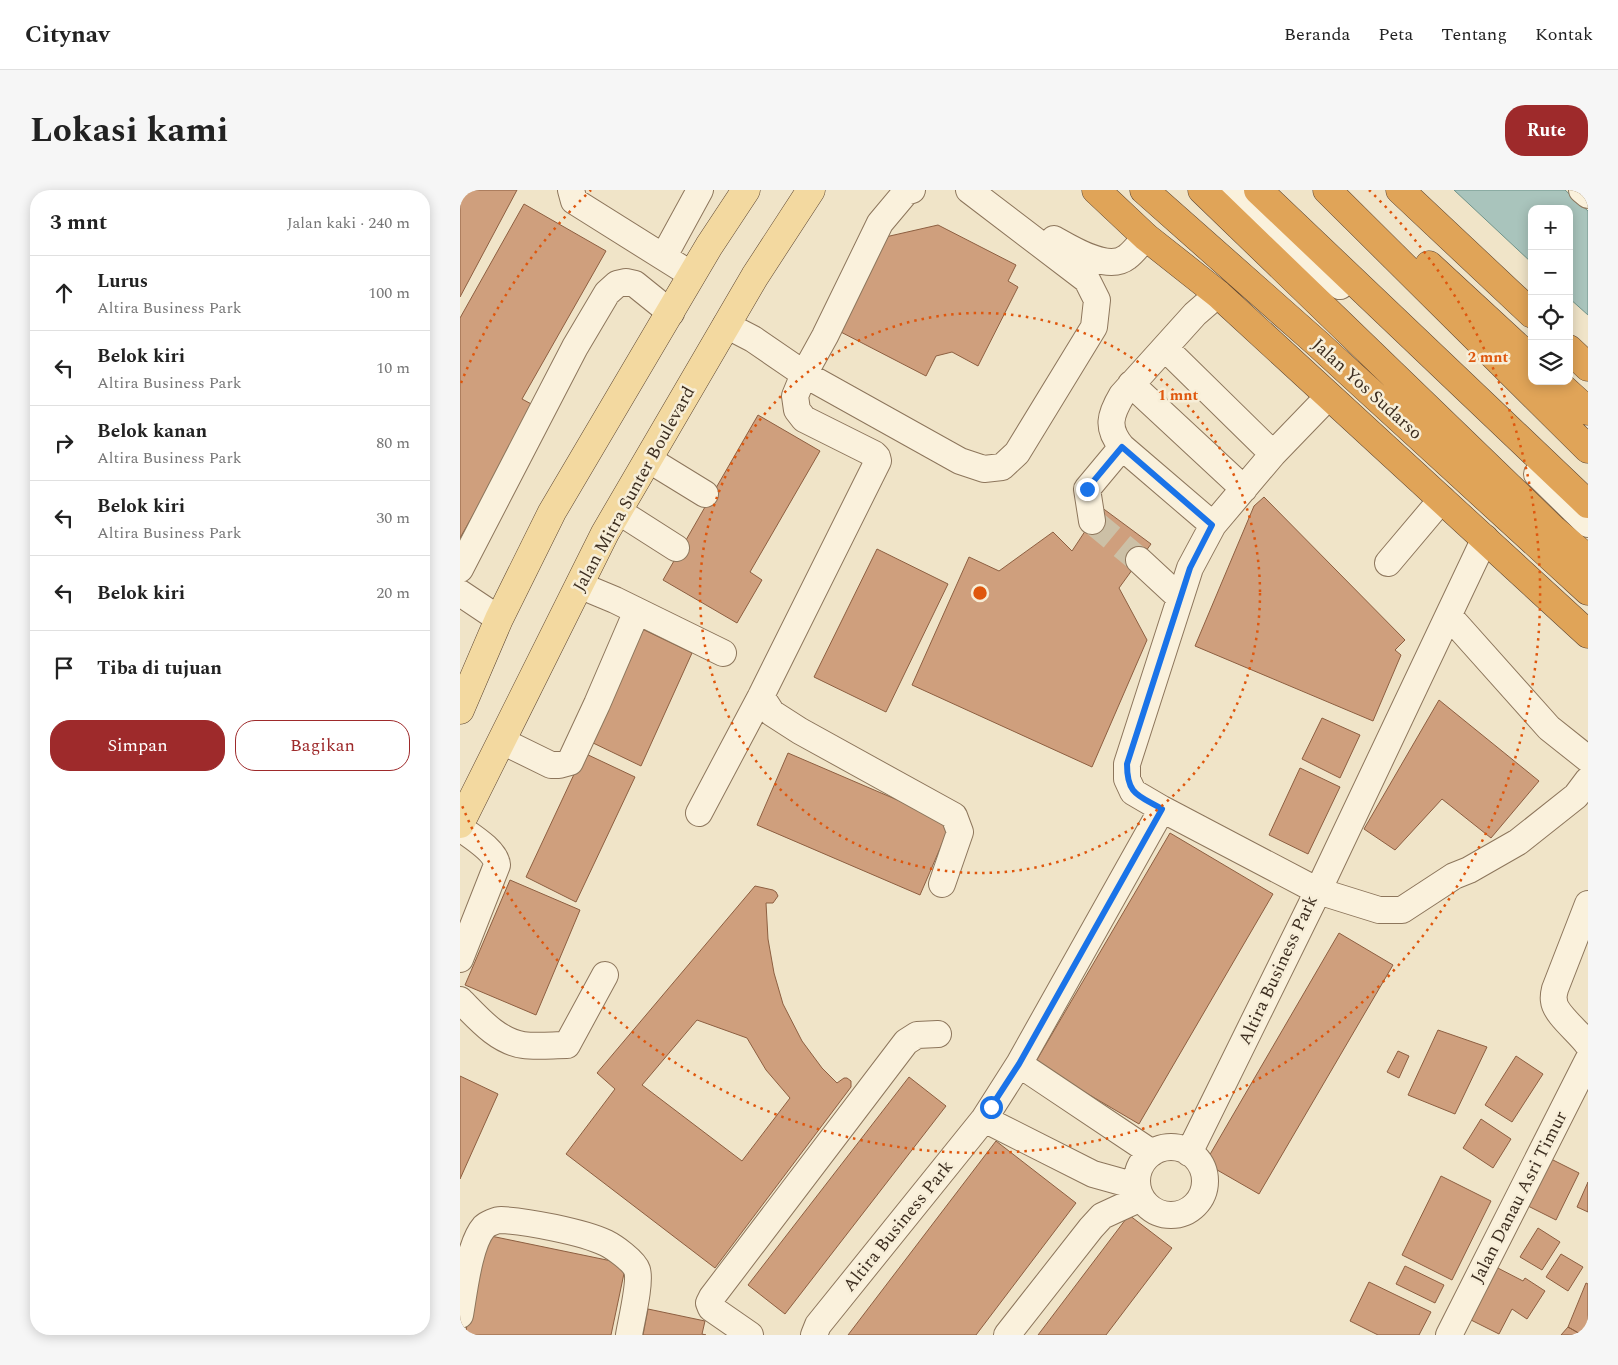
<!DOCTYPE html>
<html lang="id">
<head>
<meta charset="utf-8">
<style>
	:root { --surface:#fff; --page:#f6f6f6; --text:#222; --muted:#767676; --line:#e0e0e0; --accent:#9e2a2b }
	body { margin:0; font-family:Spectral,serif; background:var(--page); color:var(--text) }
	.controls { position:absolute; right:15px; top:15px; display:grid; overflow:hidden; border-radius:10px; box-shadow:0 2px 12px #0003 }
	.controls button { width:45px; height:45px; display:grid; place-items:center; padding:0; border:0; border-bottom:1px solid var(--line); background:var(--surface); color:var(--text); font:25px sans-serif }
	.stop { position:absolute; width:15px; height:15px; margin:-11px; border:4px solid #1a73e8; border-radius:50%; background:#fff }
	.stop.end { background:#1a73e8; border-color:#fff; box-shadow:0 1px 5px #0008 }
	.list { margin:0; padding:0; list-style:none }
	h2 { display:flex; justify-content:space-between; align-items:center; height:65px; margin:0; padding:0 20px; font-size:21px }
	h2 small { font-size:16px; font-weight:400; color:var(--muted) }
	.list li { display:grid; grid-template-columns:32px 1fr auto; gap:15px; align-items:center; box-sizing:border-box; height:75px; padding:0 20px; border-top:1px solid var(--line) }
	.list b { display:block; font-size:19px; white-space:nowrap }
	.list p { margin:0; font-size:16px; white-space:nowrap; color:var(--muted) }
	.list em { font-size:16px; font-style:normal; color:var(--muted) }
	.actions { display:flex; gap:10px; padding:15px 20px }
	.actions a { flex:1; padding:11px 0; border:1px solid var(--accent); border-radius:20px; text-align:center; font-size:18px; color:var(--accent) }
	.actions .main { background:var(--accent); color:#fff }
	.icon { flex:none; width:28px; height:28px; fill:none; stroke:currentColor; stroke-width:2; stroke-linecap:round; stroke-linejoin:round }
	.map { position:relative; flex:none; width:1128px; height:1145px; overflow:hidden; border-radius:20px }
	header { display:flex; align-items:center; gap:30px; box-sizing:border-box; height:70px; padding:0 25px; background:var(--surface); border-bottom:1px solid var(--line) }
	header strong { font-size:24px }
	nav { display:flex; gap:28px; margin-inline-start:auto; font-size:18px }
	.intro { display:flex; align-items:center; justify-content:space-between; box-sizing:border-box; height:120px; padding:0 30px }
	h1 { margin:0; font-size:35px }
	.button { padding:12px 22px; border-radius:20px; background:var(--accent); color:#fff; font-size:18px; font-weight:700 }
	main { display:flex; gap:30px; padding:0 30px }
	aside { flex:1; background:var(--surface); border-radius:20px; box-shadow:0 2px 12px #0003 }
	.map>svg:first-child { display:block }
</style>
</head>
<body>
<header>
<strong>Citynav</strong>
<nav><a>Beranda</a><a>Peta</a><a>Tentang</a><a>Kontak</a></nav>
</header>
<div class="intro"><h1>Lokasi kami</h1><a class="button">Rute</a></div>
<main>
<aside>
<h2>3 mnt<small>Jalan kaki · 240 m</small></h2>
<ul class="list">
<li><svg class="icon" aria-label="ahead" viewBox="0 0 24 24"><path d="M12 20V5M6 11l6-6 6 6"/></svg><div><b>Lurus</b><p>Altira Business Park</p></div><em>100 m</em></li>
<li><svg class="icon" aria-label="left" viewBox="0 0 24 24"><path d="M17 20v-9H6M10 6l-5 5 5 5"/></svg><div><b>Belok kiri</b><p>Altira Business Park</p></div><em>10 m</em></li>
<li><svg class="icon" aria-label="right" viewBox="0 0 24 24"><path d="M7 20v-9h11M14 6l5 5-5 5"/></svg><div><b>Belok kanan</b><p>Altira Business Park</p></div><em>80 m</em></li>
<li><svg class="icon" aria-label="left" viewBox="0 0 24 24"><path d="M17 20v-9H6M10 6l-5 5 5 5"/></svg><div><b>Belok kiri</b><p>Altira Business Park</p></div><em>30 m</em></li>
<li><svg class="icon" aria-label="left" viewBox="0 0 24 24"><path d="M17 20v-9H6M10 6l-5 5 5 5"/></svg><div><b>Belok kiri</b></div><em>20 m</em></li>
<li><svg class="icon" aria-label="arrive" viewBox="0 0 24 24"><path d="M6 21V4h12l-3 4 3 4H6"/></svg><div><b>Tiba di tujuan</b></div></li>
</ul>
<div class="actions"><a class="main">Simpan</a><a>Bagikan</a></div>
</aside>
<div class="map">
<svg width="1128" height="1145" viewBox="0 0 1128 1145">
	<rect width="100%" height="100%" fill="#f0e4c8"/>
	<path fill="#a9c4bc" stroke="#6f938a" d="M994,0H1105L1128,21V125L1109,108V19H1072V73Z"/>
	<path fill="#cf9f7d" stroke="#8d5f41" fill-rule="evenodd" d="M0,0H57L0,107Z
		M64,14L146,61L62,209L75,216L0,348V128Z
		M478,35L556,75L548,91L558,97L518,176L492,162L476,166L466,186L375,139L421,48Z
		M298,225L360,261L290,382L302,390L277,433L203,390Z
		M804,307L945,450L935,460L941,465L913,531L735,456L794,316Z
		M641,317L691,354L659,398L687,450L632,577L452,495L509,367L539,381L593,342L612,361Z
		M417,359L488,394L426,522L354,487Z
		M178,437L232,463L181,576L129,551Z
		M979,510L1079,591L1031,648L982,609L935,660L904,639Z
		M862,528L900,545L880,588L842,569Z
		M124,563L175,587L116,712L66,687Z
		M328,563L491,633L460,705L297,635Z
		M840,578L880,597L848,664L809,645Z
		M710,643L813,704L679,934L575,873Z
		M50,690L120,720L76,825L5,795Z
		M295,696L313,700L316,702L318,706L313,713H306L308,749L314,783L323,814L342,851L362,878L377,893L384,888H387L391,891V897L255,1078L106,964L155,899L137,883ZM237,830L287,848L306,880L330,908L282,971L182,895Z
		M879,743L933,775L799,1004L745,973Z
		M978,840L1027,857L995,924L948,905Z
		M938,861L949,866L939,888L927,882Z
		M1056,866L1083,884L1052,932L1025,915Z
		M0,886L38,904L0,989Z
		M449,887L486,916L325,1124L288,1095Z
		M1021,929L1051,949L1033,978L1003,958Z
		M536,951L616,1013L516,1145H388Z
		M1087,967L1119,983L1096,1030L1064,1014Z
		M981,986L1031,1011L992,1090L942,1065Z
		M1128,992V1022L1117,1017Z
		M669,1025L712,1058L646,1145H578Z
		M1078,1038L1100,1052L1082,1080L1060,1067Z
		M26,1045L166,1074L151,1145H5Z
		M1101,1064L1123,1077L1108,1101L1086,1087Z
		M1032,1075L1063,1091L1065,1088L1085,1101L1067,1129L1052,1119L1039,1144L1005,1127Z
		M945,1076L984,1095L975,1113L936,1094Z
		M909,1092L971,1122L959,1145H918L890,1131Z
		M1126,1093L1128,1094V1145H1122L1108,1137Z
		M188,1119L245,1131L242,1144L246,1145H183Z
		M1108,1137L1122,1145H1101Z"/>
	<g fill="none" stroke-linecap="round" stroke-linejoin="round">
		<path stroke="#ccc0a6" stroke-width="26" stroke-dasharray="26 13" stroke-linecap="butt" d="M632,331L679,370"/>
		<defs>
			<path id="minor" d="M111,0L114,11L232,85
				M774,0L880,96
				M1122,0L1128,5
				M594,49C612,59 648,82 667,67C674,62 680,53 686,47
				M204,66L240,0
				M266,135L293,149L344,184L500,271L524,279L542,277L557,263L634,137L637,110L627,90L509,0
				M705,158L813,264
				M671,194L784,299
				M188,269L245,304
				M1077,284L1128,334
				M158,321L216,358
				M632,331L627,299L662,257
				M753,335L662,257C646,238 650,225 662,205L735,124L758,104
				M1025,348L858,701L919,720H942L994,686L1009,680L1058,652L1116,606L1128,590
				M679,370L720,408
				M928,373L982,309
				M0,379L115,157L147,103L157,94L166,92L175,94L211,123
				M119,395L155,410L263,463
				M0,403L39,429
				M989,426L1089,538L1128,569
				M301,506L312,523L340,541L494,626L500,642L482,694
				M42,551L91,575H99L110,572L137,514L177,421
				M239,623L301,506L418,271L417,267L414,264L344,229L337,220L335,206L344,184L365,146L420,33L446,2L452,0
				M0,638C11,646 36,661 37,675L0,769
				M1128,714L1095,799C1094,803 1093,807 1094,811C1095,824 1120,843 1128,855
				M0,810C18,828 37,851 63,855C77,857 93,855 107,855L145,785
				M559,874L702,619
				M677 991a34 34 0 1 1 68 0a34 34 0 1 1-68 0Z
				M729,963L858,701L702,619L673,602L667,589V574L730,378L753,335L813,264L869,206
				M676,996L633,984L524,929L559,874L692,963
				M0,1125C4,1103 9,1054 24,1037C27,1034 36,1030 41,1030C66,1031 123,1042 146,1053C154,1057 174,1071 177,1080C181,1092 171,1132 169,1145
				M290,1145L251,1118L249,1113L252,1107L446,852L457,845L478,844
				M354,1145L358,1135L524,929
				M547,1145L631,1038L642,1026L681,1008
				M989,1145L1128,870"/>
			<path id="major" d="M0,520L39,429L92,322L249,56L286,0
				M0,634L145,343L295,86L351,0"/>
			<path id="highway" d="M636,0L686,47L758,104L1128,444
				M684,0L858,154L1128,401
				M742,0L1094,340L1128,369
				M798,0L1128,314
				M867,0L1128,259
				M940,0L1072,124
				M969,75L1072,170
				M1109,159L1128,177
				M1095,191L1128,221"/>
		</defs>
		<use href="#minor" stroke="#8d765c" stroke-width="28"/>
		<use href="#major" stroke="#5b4430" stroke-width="29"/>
		<use href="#highway" stroke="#5b4430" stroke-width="29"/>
		<use href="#minor" stroke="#faf1dc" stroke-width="26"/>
		<use href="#major" stroke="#f3d9a0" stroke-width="28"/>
		<use href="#highway" stroke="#e0a458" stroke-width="28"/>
	</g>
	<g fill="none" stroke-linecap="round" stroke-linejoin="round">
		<path stroke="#1a73e8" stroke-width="6" d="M531,917L559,874L702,619C678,605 667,605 667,574L730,378L752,335L662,257L627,299"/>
	</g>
	<g fill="none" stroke="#df570d" stroke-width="2.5" stroke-dasharray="2.5 5">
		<circle cx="520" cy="403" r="280"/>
		<path d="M1 193A560 560 0 0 1 131 0M909 0A560 560 0 1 1 1 613"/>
	</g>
	<g text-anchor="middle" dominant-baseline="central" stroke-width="5" stroke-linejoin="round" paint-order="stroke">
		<g font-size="18" fill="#3d2e20" stroke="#f7eed8">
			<text transform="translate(907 199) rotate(42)">Jalan Yos Sudarso</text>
			<text transform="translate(174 299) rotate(-61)">Jalan Mitra Sunter Boulevard</text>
			<text transform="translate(818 780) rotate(-65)">Altira Business Park</text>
			<text transform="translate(1059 1007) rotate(-63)">Jalan Danau Asri Timur</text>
			<text transform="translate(438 1036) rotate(-51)">Altira Business Park</text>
		</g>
	</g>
	<circle cx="520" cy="403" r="8" fill="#df570d" stroke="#f7eed8" stroke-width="2.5"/>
	<g font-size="15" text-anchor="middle" font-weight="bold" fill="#df570d" stroke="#f7eed8" stroke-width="5" stroke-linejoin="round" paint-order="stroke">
		<text x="1028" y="172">2 mnt</text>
		<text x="718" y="210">1 mnt</text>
	</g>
</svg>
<div class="controls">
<button>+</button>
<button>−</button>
<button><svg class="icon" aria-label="locate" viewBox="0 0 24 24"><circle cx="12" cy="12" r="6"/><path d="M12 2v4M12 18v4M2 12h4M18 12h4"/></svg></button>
<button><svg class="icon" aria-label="layers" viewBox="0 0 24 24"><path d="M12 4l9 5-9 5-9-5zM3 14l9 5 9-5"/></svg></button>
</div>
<div class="stop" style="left:531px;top:917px"></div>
<div class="stop end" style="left:627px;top:299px"></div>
</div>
</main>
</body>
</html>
